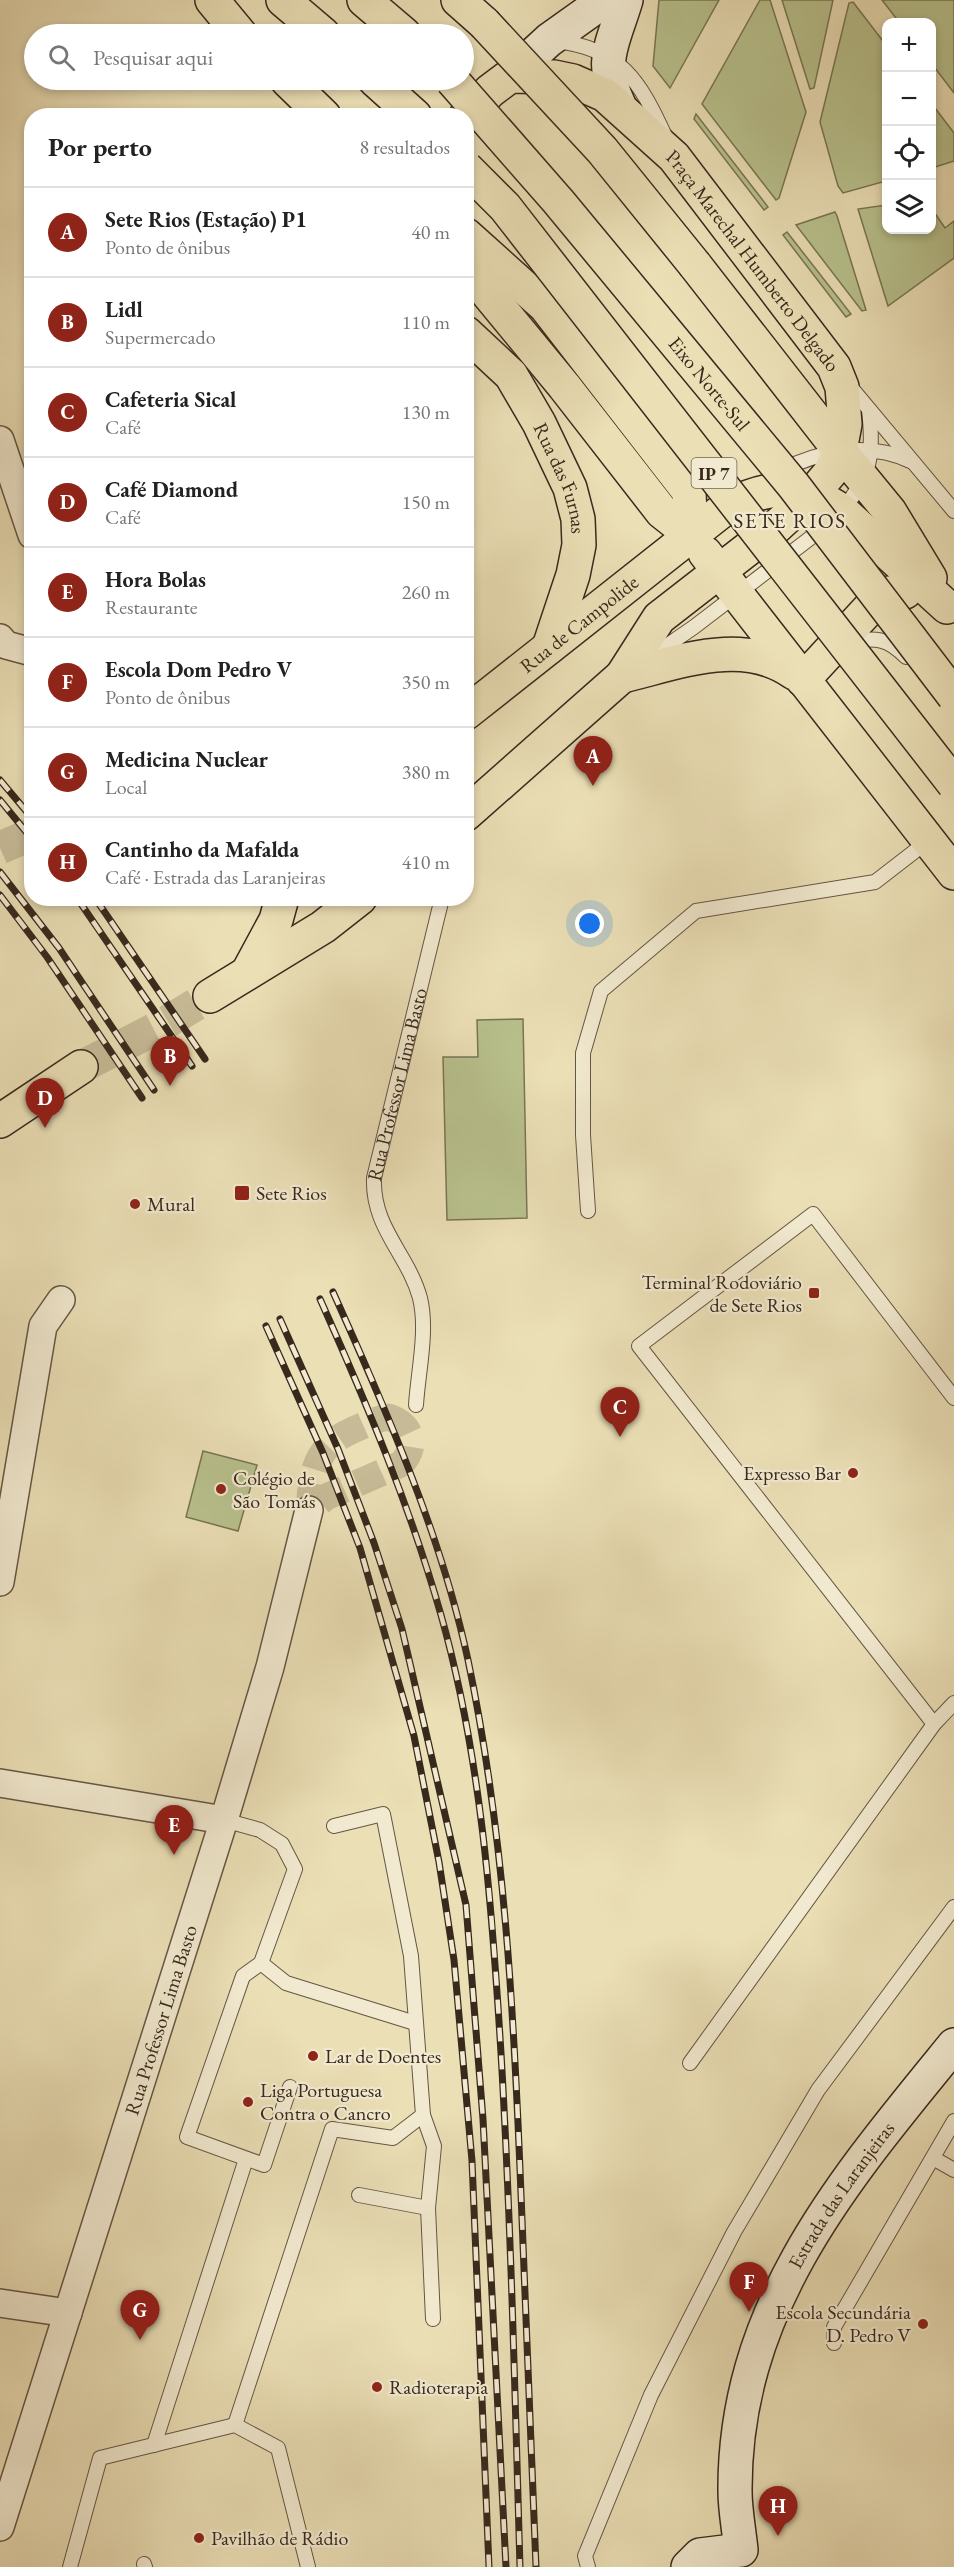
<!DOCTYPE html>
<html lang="pt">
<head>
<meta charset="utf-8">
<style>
	:root { --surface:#fff; --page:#f2f2f2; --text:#222; --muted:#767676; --line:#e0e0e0; --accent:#8f2418 }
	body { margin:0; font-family:"EB Garamond",serif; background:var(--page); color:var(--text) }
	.controls { position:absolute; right:18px; top:18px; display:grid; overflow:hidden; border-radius:12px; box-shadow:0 3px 9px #0003 }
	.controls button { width:54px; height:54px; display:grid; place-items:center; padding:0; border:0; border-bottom:2px solid var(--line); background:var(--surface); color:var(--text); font:30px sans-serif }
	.you { position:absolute; left:590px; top:924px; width:21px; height:21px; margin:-15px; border:4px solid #fff; border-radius:50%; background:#1a73e8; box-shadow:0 0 0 9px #1a73e833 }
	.badge { display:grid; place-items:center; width:39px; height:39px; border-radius:50%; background:var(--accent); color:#fff; font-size:20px; font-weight:700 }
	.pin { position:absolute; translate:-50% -50px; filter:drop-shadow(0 2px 3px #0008) }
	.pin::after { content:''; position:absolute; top:32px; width:21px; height:18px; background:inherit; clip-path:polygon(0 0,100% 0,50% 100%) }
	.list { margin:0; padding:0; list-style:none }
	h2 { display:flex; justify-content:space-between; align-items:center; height:78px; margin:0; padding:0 24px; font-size:26px }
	h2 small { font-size:20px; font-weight:400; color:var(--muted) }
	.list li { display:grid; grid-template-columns:39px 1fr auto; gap:18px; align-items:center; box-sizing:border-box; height:90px; padding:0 24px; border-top:2px solid var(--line) }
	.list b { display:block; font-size:22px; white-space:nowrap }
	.list p { margin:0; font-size:20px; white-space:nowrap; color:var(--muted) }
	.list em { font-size:20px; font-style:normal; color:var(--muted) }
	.icon { flex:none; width:33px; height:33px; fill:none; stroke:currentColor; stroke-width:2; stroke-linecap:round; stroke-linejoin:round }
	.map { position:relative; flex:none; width:954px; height:2567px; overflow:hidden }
	.search { position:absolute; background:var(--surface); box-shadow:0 3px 9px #0003; left:24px; top:24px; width:450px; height:66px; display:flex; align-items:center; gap:15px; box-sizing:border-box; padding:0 21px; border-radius:33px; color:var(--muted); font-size:22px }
	.panel { position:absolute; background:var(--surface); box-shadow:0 3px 9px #0003; left:24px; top:108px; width:450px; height:798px; border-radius:24px }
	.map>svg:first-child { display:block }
</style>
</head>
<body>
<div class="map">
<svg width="954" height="2567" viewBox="0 0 954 2567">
	<rect width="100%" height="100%" fill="#ebdfb6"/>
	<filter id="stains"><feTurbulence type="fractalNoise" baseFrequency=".00333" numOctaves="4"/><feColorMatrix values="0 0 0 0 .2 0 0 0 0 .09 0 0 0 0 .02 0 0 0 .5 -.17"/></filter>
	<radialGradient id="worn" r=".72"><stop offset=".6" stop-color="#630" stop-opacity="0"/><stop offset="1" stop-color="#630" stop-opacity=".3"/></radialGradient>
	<path fill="#b8c18d" stroke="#787555" stroke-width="1.5" d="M659,0H719L670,88L653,66Z
		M760,0H770L806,112L779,198L776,200L702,104Z
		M782,0H833L814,88L810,89Z
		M882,0H954V93L932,64V22H899Z
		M853,2L886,45V181L843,193L838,186L820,122L849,3Z
		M932,104L954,133V161L932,168Z
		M696,114L768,207L764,210L694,119Z
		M886,205V230H932V209L945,228L954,221V258L888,306L858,209Z
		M835,212L837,216L866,310L862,311L796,225Z
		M787,232L851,314L846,317L783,235Z
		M523,1019L527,1218L447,1220L443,1057H478L477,1020Z
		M203,1451L257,1465L238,1531L186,1517Z"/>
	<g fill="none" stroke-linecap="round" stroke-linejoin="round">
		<path stroke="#c7bb97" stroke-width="27" stroke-dasharray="27 14" stroke-linecap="butt" d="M388,1417C411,1424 419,1446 401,1464L326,1497L309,1510C312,1471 315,1447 353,1430C365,1425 376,1419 388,1417Z"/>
		<path stroke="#c7bb97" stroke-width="33" stroke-dasharray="33 16" stroke-linecap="butt" d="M0,848L32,834
			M81,1067L155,1029L210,996"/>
		<defs>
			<g id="lane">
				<path d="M556,41C620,48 640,81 665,136"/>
				<path d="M848,384L954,511"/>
				<path d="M780,471C819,451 868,441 910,461"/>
				<path d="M842,510C871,477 874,453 869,410"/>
				<path d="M845,641C873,639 885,635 906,657"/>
				<path d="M649,658L694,627L826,526"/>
				<path d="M588,1211L583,1135V1053L601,991L696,911L875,882L928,841"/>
				<path id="s1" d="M416,1405C418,1372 428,1331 420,1298C408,1254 372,1228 374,1178L442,898"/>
				<path d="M934,1724L639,1346L813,1214L954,1398"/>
				<path d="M224,1820L260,1830L282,1844L295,1869L261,1963L243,1976L187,2137L264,2165L290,2087"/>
				<path d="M261,1963L286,1983L415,2023"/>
				<path d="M690,2063L934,1724L954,1703"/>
				<path d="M423,2115L434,2146L428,2208L433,2319"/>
				<path d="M933,2158L954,2170"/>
				<path d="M359,2195L428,2208"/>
				<path d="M834,2343V2327L954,2121"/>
				<path d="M235,2425L332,2129L393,2138L423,2115L411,1956L383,1814L334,1826"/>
				<path d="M154,2445L246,2159"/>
				<path d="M144,2564L145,2567"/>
				<path d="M70,2567L100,2458L235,2425L278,2448L308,2567"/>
				<path d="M588,2567L585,2556L651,2395L734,2232L818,2090L954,1907"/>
			</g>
			<g id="street">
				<path d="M0,440L32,535"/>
				<path d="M0,638L6,645L32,652"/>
				<path d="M0,1582L43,1326L61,1300"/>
				<path d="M0,1783L224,1820"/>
				<path d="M0,2303L68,2313"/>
				<path id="s2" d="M0,2527L224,1820L270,1667L309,1510"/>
			</g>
			<g id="secondary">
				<path d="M510,76L549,40L605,0"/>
				<path d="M619,105C598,61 613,44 626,0"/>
				<path id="s3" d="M688,2567L700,2555L741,2550C739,2530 735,2510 735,2491C734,2307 844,2180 954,2045"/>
			</g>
			<g id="primary">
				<path id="s4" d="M466,116L490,91L510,76L554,77L573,81L605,95L674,157L834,367L842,387L845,424L840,451L830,473L813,493L776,527L659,618L622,676L466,814"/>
				<path d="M466,235L545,306L689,492L691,535"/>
				<path id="s5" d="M466,333L511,375L539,423L570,488L578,519L579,545L573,575L549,647"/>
				<path d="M840,451L890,512L930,578"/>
				<path d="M705,553L954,873"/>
				<path d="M622,676C678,663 743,636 794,673"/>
				<path d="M803,680L878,599L889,593L905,592"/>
				<path id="s6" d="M466,713L728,506C771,484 801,483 842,511L947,607"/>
				<path d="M249,970L276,920L282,898"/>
				<path d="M210,996L323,927L360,898"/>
				<path d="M0,1121L81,1067"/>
			</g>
			<path id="highway" d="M212,0L240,34
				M283,0L323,34
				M364,0L404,34
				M458,0L484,23
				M287,80L324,116
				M375,80L415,116
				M695,265L840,451
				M466,267L564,386L662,512L691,535"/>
		</defs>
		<use href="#lane" stroke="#655643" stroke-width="16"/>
		<use href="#street" stroke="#655643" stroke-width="30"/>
		<use href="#secondary" stroke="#38291d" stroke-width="36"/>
		<use href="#primary" stroke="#38291d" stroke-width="36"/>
		<use href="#highway" stroke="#38291d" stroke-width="36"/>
		<use href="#lane" stroke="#f2ead0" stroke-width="14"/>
		<use href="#street" stroke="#f2ead0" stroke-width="27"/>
		<use href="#secondary" stroke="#f2ead0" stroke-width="33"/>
		<use href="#primary" stroke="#ebdfb6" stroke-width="33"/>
		<use href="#highway" stroke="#ebdfb6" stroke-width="33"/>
		<defs>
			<path id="rail" d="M0,780L32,818
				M0,800L32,839
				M0,872L59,948L154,1090
				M0,895L47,957L142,1098
				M77,898L192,1066
				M95,898L205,1059
				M333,1292C386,1410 441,1534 468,1660C505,1837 514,2015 521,2194C526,2318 531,2443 536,2567
				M320,1299C366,1402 410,1506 441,1615C481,1756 492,1907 501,2053C511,2224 515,2396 520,2567
				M280,1319L338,1449L374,1543L402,1629L466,1905L483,2119L506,2567
				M266,1326L323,1453L360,1548L414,1736L439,1862L454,1960L472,2161L489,2567"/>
		</defs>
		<use href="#rail" stroke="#38291d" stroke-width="7"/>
		<use href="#rail" stroke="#f2ead0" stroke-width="4.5" stroke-dasharray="14" stroke-linecap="butt"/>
		<defs>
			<g id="highway-bridge">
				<path d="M484,23L602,150L695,265"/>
				<path id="s7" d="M452,80L558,201L794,486L954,696"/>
				<path d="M466,168L505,207L954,784"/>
			</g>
		</defs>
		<use href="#highway-bridge" stroke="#38291d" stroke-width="36" stroke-linecap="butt"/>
		<use href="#highway-bridge" stroke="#ebdfb6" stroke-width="33"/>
	</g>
	<g fill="#8f2418" stroke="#f2ead0" stroke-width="2">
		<rect x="234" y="1185" width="16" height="16" rx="3"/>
		<circle cx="135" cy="1204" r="6"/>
		<rect x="808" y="1287" width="12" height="12" rx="3"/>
		<circle cx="853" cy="1473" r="6"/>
		<circle cx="221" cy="1489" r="6"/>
		<circle cx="313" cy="2056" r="6"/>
		<circle cx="248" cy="2102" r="6"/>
		<circle cx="923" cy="2324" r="6"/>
		<circle cx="377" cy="2387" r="6"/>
		<circle cx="199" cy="2538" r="6"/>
	</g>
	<g text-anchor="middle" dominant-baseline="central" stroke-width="4.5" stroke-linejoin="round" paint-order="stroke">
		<rect fill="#f2ead0" stroke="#706353" stroke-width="1.5" x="691.5" y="458" width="45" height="30" rx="4.5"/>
		<g font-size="18" font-weight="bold" fill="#38291d">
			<text x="714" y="473">IP 7</text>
		</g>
		<g font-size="20" fill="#38291d" stroke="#f2ead0">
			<text stroke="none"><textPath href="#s4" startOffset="381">Praça Marechal Humberto Delgado</textPath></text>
			<text stroke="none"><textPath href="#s7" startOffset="398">Eixo Norte-Sul</textPath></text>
			<text stroke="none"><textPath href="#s5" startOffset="177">Rua das Furnas</textPath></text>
			<text stroke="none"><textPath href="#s6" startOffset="144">Rua de Campolide</textPath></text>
			<text stroke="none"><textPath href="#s1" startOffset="334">Rua Professor Lima Basto</textPath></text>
			<text stroke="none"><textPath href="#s2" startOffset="532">Rua Professor Lima Basto</textPath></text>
			<text stroke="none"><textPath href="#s3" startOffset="438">Estrada das Laranjeiras</textPath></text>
		</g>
		<g font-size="20" fill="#38291d" stroke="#f2ead0" text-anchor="start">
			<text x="256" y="1193">Sete Rios</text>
			<text x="147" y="1204">Mural</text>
			<text x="802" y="1282" text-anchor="end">Terminal Rodoviário<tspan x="802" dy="23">de Sete Rios</tspan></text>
			<text x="841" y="1473" text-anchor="end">Expresso Bar</text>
			<text x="233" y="1478">Colégio de<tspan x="233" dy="23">São Tomás</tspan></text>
			<text x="325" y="2056">Lar de Doentes</text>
			<text x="260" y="2090">Liga Portuguesa<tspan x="260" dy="23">Contra o Cancro</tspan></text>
			<text x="911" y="2312" text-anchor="end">Escola Secundária<tspan x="911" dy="23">D. Pedro V</tspan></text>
			<text x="389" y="2387">Radioterapia</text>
			<text x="211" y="2538">Pavilhão de Rádio</text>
		</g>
		<g font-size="21" letter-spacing="1.5" fill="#38291d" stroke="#f2ead0">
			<text x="790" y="520">SETE RIOS</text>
		</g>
	</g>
	<rect width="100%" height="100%" filter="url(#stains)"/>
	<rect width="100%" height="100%" fill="url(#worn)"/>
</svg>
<div class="controls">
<button>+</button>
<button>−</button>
<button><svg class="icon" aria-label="locate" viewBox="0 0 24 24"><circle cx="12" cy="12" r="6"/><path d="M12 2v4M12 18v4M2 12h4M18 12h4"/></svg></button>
<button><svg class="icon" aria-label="layers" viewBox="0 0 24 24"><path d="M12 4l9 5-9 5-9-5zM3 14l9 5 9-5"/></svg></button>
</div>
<div class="you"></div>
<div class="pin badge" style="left:593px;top:786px">A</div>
<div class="pin badge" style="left:170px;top:1086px">B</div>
<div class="pin badge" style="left:620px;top:1437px">C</div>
<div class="pin badge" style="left:45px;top:1128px">D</div>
<div class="pin badge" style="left:174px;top:1855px">E</div>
<div class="pin badge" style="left:749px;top:2312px">F</div>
<div class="pin badge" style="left:140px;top:2340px">G</div>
<div class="pin badge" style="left:778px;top:2536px">H</div>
<div class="search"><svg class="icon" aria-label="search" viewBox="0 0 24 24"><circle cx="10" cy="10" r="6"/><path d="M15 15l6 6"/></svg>Pesquisar aqui</div>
<section class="panel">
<h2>Por perto<small>8 resultados</small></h2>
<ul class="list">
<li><span class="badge">A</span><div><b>Sete Rios (Estação) P1</b><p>Ponto de ônibus</p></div><em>40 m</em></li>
<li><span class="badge">B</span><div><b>Lidl</b><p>Supermercado</p></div><em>110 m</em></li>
<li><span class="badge">C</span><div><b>Cafeteria Sical</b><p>Café</p></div><em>130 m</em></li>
<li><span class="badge">D</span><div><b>Café Diamond</b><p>Café</p></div><em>150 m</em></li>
<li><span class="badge">E</span><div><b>Hora Bolas</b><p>Restaurante</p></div><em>260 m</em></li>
<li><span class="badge">F</span><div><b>Escola Dom Pedro V</b><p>Ponto de ônibus</p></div><em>350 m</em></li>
<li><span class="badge">G</span><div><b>Medicina Nuclear</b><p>Local</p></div><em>380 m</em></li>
<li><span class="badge">H</span><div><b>Cantinho da Mafalda</b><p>Café · Estrada das Laranjeiras</p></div><em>410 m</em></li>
</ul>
</section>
</div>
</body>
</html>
